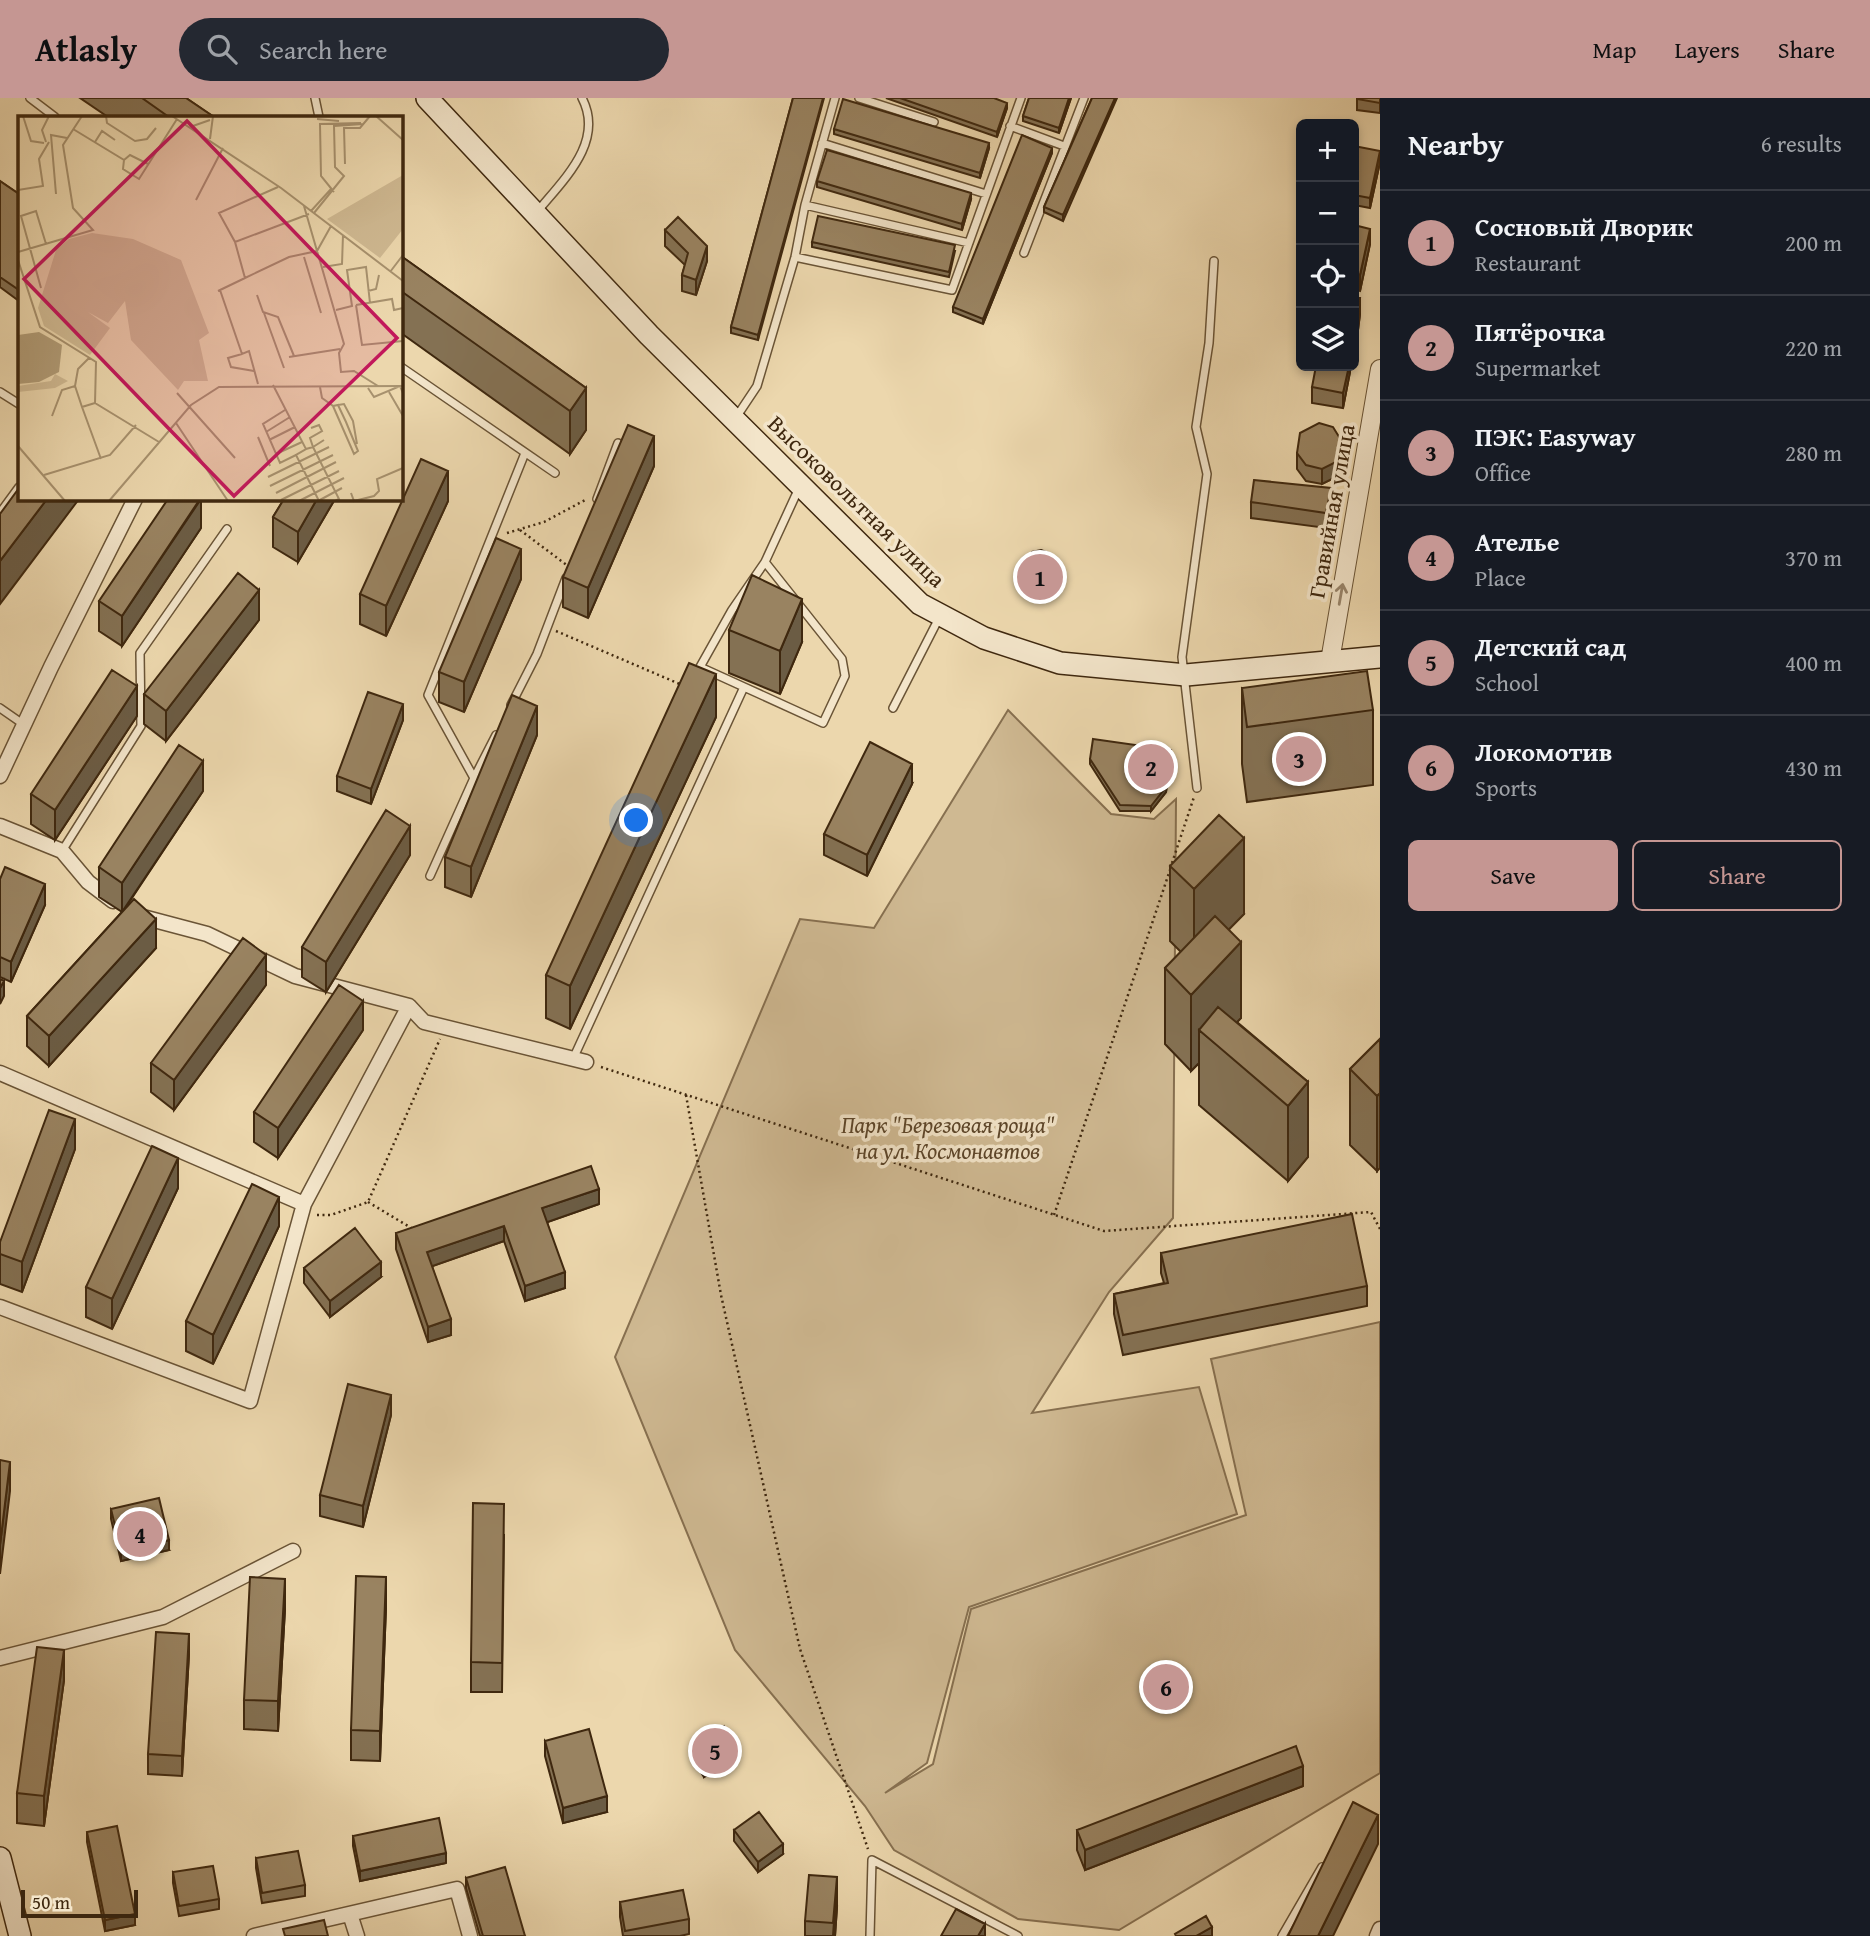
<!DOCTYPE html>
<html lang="en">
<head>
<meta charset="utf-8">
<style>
	:root { --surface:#171b24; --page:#242831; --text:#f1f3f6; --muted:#9ea1a6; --line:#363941; --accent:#c59692 }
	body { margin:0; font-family:"Gentium Book Plus",serif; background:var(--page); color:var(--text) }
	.controls { position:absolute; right:21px; top:21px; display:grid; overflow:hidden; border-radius:10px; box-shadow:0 4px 10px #0003 }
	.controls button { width:63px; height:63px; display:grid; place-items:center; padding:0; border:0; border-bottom:2px solid var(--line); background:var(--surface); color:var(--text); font:35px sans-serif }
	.scale { position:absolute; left:21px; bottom:18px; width:117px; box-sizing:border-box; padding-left:7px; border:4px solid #3f280f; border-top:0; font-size:19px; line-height:24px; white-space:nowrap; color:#3f280f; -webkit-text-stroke:5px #f3e5ca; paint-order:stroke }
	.you { position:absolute; left:637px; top:723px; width:24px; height:24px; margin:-18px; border:5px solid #fff; border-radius:50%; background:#1a73e8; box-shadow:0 0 0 10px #1a73e833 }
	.badge { display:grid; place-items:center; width:46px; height:46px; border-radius:50%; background:var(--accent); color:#111; font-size:23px; font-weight:700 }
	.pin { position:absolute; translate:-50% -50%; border:4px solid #fff; box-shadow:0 2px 7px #0006 }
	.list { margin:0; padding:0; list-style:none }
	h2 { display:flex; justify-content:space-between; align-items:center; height:91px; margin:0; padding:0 28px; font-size:30px }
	h2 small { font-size:23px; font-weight:400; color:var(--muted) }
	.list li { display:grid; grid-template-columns:46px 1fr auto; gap:21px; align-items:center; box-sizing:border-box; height:105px; padding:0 28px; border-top:2px solid var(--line) }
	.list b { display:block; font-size:26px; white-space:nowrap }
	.list p { margin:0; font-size:23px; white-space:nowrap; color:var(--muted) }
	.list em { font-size:23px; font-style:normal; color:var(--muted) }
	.actions { display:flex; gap:14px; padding:21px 28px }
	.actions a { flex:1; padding:16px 0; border:2px solid var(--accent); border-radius:10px; text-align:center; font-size:24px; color:var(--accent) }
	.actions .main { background:var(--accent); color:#111 }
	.icon { flex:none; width:38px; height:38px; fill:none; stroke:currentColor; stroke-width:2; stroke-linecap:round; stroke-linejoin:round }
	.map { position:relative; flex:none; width:1380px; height:1838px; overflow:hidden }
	header { display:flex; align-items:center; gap:42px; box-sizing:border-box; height:98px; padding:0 35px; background:var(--accent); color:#111 }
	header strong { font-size:33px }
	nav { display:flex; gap:38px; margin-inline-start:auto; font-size:24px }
	.search { width:490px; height:63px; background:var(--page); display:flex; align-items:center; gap:18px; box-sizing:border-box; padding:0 24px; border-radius:38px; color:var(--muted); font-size:26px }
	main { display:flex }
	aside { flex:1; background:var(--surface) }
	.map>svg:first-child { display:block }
</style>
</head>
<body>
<header>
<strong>Atlasly</strong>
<div class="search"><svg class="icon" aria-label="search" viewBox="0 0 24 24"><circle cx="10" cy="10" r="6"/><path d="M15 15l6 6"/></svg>Search here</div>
<nav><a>Map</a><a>Layers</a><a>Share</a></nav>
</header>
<main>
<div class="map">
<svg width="1380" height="1838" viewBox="0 0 1380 1838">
	<rect width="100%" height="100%" fill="#ecd7ad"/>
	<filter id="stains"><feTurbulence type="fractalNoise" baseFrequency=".00286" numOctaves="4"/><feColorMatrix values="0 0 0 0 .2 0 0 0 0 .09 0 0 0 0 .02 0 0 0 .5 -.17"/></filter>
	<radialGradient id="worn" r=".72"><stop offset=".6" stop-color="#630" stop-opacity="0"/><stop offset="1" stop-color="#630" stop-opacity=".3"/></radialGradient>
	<path fill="#cfb992" stroke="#877050" stroke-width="2" d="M1008,612L1111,716L1154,721L1176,701L1173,1120L1109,1194L1032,1315L1199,1289L1237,1416L969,1509L927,1665L885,1695L933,1666L971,1511L1246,1417L1211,1261L1380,1224V1675L1119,1832L1018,1821L894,1752L865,1708L735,1552L615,1259L800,821L874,830Z"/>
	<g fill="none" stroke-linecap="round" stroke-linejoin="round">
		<defs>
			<path id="service" d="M30,0L55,19
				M315,0L319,19
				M859,0L934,24
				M1010,28L1064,48
				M822,45L986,96
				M805,107L969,145
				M537,114C563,82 605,44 582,0
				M1024,155L1084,0
				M795,159L952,192L1021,0
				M401,269L555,375
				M0,294L19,306
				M735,321L757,288L795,159L805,107L835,0
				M597,401L618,345
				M0,415L19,389
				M744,589L823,625L845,578L842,561L765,464
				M511,607L537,556L566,480
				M0,610L23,626
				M893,610L939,520
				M474,680L496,637
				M1197,690L1182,559L1207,376L1196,329L1209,245L1214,163
				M62,753L141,628L140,555L227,431
				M430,778L474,680L428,597L525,355
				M573,961L744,589L700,569L732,512L765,464L799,390
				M870,1838L872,1762L1018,1838
				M1282,1838L1322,1769"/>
			<path id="minor" d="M0,678L51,569L135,401
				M0,728L62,753L88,784L113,803
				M409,908L424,924L586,964
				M0,975L304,1106
				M0,1209L250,1303L304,1106L409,908L295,878L207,836L139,818
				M0,1560L163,1519L293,1453
				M350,1816L357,1838
				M254,1838L457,1791L470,1838
				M1377,1838L1380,1831"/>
			<path id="tertiary" d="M1330,563L1380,271"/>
			<path id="secondary" d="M427,0L649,237L920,506L984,540L1060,565L1186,577L1380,559
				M0,1760L20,1838"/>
		</defs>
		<use href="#service" stroke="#6a5436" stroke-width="10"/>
		<use href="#minor" stroke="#6a5436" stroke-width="17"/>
		<use href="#tertiary" stroke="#6a5436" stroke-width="20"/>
		<use href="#secondary" stroke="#3f280f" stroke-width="24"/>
		<path stroke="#3f280f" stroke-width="2.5" stroke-dasharray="2 3.5" stroke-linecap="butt" d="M520,432L568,468
			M507,435L544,424L587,401
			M556,533L682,587
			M1172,765L1194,699
			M601,969L1104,1133L1371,1114L1380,1131
			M686,997L721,1197L800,1551L868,1751
			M368,1104L413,1131
			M317,1117H331L368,1104L440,941
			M1054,1117L1170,772"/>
		<use href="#service" stroke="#f3e5ca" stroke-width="7"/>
		<use href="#minor" stroke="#f3e5ca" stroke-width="14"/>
		<use href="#tertiary" stroke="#f3e5ca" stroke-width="18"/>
		<use href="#secondary" stroke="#f3e5ca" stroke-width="21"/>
	</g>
	<path fill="#847153" stroke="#3f280f" stroke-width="2" d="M80,0H186L214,19H108Z
		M793,0L758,242L731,235V229Z
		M886,0H994L1007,10L997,39Z
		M1029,0H1071L1059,35L1023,23V18Z
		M1092,0L1063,123L1044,114V109Z
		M1357,0H1380V15L1357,12Z
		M834,31L989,50L980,80L834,36Z
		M1354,48L1380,64L1370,110L1354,107Z
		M1052,55L983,226L953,214V209Z
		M0,83L19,96V203L0,189Z
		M817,83L971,101L962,132L817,89Z
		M1354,127L1370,146L1360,193L1354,191Z
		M665,132L707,163L696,197L682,193V177L685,167L665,148Z
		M812,144L955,153L949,179L812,149Z
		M401,158L586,290V332L570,356L401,235Z
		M1354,200L1360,216L1355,256H1354Z
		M1350,268V274L1343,310L1312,305V289Z
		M1297,355L1342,365L1336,379L1322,386L1306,383L1297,371Z
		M654,368L588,520L563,509V479Z
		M284,401H335L298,464L273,449V419Z
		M448,403L386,538L360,526V496Z
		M1251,404L1331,406L1326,430L1251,420Z
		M201,430L122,548L99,533V503Z
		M1024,467L1056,475L1054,486L1041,494L1030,491L1024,477Z
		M521,481L464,614L439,604V574Z
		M259,522L166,643L144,626V596Z
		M729,532L802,544L780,596L729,575Z
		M1242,590L1373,612V687L1247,704L1242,666Z
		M137,618L55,742L31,726V696Z
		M716,619L570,931L546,920V877Z
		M403,622L371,706L337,693V678Z
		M537,637L471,799L445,789V759Z
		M1171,657L1166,694L1151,713H1120L1090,666V661Z
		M912,686L867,778L824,757V736Z
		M203,693L124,812L156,850L49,968L27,948V918L122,814L99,799V769Z
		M410,757L326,894L302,879V849Z
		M1170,768L1244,816L1229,831L1241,920L1237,924L1308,984V1059L1288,1083L1199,1007V965L1191,973L1165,946V870L1181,854L1170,843Z
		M0,781L45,807L11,884L0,879Z
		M266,887L174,1012L151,994V965Z
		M363,932L278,1060L254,1044V1014Z
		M1380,941L1377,1073L1350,1047V971Z
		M75,1051L22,1194L0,1186V1144Z
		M178,1090L112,1231L86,1219V1189Z
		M599,1106L547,1124L565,1190L525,1203L504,1143L432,1168L451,1237L428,1244L396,1151V1135Z
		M279,1128L213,1266L186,1253V1223Z
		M1161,1155L1367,1188V1208L1123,1257L1114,1216V1196L1164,1185L1161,1175Z
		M304,1170L381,1179L330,1219L304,1185Z
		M391,1317L363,1429L320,1418V1397Z
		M111,1411L169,1452L121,1463L111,1421Z
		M504,1436L502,1594H471V1564Z
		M386,1509L380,1663L351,1662V1632Z
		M285,1511L278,1633L244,1631V1602Z
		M189,1556L182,1678L148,1676V1656Z
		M64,1582L44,1728L17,1725V1695Z
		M545,1643L607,1714L563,1725L545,1658Z
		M691,1648L737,1658L704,1679L691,1658Z
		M1303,1688L1085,1772L1077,1752V1732Z
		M734,1732L783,1756L758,1774L734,1743Z
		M87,1734L135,1827L105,1833L87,1744Z
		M353,1738L446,1765L360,1783L353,1748Z
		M256,1760L305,1787V1798L262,1805L256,1770Z
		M173,1774L219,1801V1811L179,1818L173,1785Z
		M466,1780L525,1838H480L466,1790Z
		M620,1804L689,1821V1836L680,1838H623L620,1819Z
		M837,1809L835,1838H805V1823Z"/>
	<path fill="#6b5c44" stroke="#3f280f" stroke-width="2" d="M823,0H824L758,242V237Z
		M1069,0H1071L1059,35V30Z
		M1115,0H1117L1063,123V117Z
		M1007,5V10L997,39V34Z
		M989,45V50L980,80V75Z
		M1052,50V55L983,226V221Z
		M1380,53V64L1370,110V100Z
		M971,95V101L962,132V126Z
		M1370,131V146L1360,193V177Z
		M707,148V163L696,197V182Z
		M1360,200V216L1355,256V241Z
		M1349,268H1350V274L1343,310V295Z
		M586,290V332L570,356V313Z
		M654,338V368L588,520V490Z
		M1342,349V365L1336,379L1322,386V371Z
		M448,373V403L386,538V508Z
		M1331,390V406L1326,430V415Z
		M47,401H79L0,506V463Z
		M201,401V430L122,548V518Z
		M317,401H335L298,464V434Z
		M521,451V481L464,614V584Z
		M1056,465V475L1054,486L1041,494V484Z
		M259,492V522L166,643V613Z
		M802,501V544L780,596V553Z
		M716,576V619L570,931V888Z
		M137,588V618L55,742V712Z
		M403,606V622L371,706V691Z
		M537,608V637L471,799V769Z
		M1171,652L1166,694L1151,713V708Z
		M203,663V693L122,814V785Z
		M912,666V686L867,778V757Z
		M410,728V757L326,894V864Z
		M1244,740V816L1194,867V791Z
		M45,786V807L11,884V864Z
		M156,821V850L49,968V938Z
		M1241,844V920L1216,946L1199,932V965L1191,973V897Z
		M266,857V887L174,1012V982Z
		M4,883V898L0,906V890Z
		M363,903V932L278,1060V1030Z
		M1308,984V1059L1288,1083V1008Z
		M1380,995V1070L1377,1073V998Z
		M75,1021V1051L22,1194V1164Z
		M178,1060V1090L112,1231V1201Z
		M599,1091V1106L542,1126V1110Z
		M279,1099V1128L213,1266V1237Z
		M504,1128V1143L427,1170V1154Z
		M381,1164V1179L330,1219V1203Z
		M565,1174V1190L525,1203V1188Z
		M451,1221V1237L428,1244V1229Z
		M391,1297V1317L363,1429V1408Z
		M10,1364V1393L0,1476V1447Z
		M169,1442V1452L121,1463V1453Z
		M386,1479V1509L380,1663V1633Z
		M285,1481V1511L278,1633V1603Z
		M189,1536V1556L182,1678V1658Z
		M64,1552V1582L44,1728V1698Z
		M737,1648V1658L704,1679V1668Z
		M1303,1668V1688L1085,1772V1752Z
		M607,1698V1714L563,1725V1710Z
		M1378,1717V1746L1333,1838H1318Z
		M783,1746V1756L758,1774V1764Z
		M446,1755V1765L360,1783V1773Z
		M837,1779V1809L835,1838H833Z
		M135,1816V1827L105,1833V1822Z
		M985,1826V1838H978Z
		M1212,1829V1838H1196Z"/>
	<path fill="#998361" stroke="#3f280f" stroke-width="2" d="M142,0H186L214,19H169Z
		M793,0H823L758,237L731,229Z
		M900,0H994L1007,5L997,34Z
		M1029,0H1069L1059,30L1023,18Z
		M1092,0H1115L1063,117L1044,109Z
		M1357,0H1380V5L1357,1Z
		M843,1L989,45L980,75L834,31Z
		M1022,37L1052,50L983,221L953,209Z
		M1354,48L1380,53L1370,100L1354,97Z
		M827,52L971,95L962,126L817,83Z
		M0,83L19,96V192L0,179Z
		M818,118L955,147L949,174L812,144Z
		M678,119L707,148L696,182L682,177L688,155L665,132Z
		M1354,127L1370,131L1360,177L1354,176Z
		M401,158L586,290L570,313L401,193Z
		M1354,200H1360L1355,241H1354Z
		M1316,268H1349L1343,295L1312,289Z
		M1319,325L1333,329L1341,342L1342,349L1336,364L1322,371L1306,367L1297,355L1300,335Z
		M628,327L654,338L588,490L563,479Z
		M421,361L448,373L386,508L360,496Z
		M1254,382L1331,390L1326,415L1251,404Z
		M19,390V401H47L0,463V416Z
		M168,401H200L122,518L99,503Z
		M284,401H317L298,434L273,419Z
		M496,440L521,451L464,584L439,574Z
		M1041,452L1051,456L1056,465L1054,476L1041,484L1030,480L1024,467L1032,454Z
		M238,475L259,492L166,613L144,596Z
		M752,477L802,501L780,553L729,532Z
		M689,565L716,576L570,888L546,877Z
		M112,572L137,588L55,712L31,696Z
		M1367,573L1373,612L1247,629L1242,590Z
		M368,594L403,606L371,691L337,678Z
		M512,597L537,608L471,769L445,759Z
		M1093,641L1171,652L1166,689L1151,708L1120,707L1090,661Z
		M870,644L912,666L867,757L824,736Z
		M179,647L203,663L122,785L99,769Z
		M386,712L410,728L326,864L302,849Z
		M1219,717L1244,740L1194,791L1170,768Z
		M5,769L45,786L11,864L0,859V781Z
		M134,801L156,821L49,938L27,918Z
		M1215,818L1241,844L1191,897L1165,870Z
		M243,840L266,857L174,982L151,965Z
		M0,881L4,883L0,890Z
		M339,887L363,903L278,1030L254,1014Z
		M1218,909L1308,984L1288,1008L1199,932Z
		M1380,941V995L1377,998L1350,971Z
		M49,1012L75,1021L22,1164L0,1156V1144Z
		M152,1048L178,1060L112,1201L86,1189Z
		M591,1068L599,1091L542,1110L565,1174L525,1188L504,1128L427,1154L451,1221L428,1229L396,1135Z
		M252,1086L279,1099L213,1237L186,1223Z
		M1352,1116L1367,1188L1123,1237L1114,1196L1168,1185L1161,1155Z
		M355,1130L381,1164L330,1203L304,1170Z
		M348,1286L391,1297L363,1408L320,1397Z
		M0,1362L10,1364L0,1447Z
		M159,1400L169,1442L121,1453L111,1411Z
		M473,1405L504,1406L502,1565L471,1564Z
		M356,1478L386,1479L380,1633L351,1632Z
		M250,1479L285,1481L278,1603L244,1602Z
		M156,1534L189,1536L182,1658L148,1656Z
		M37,1549L64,1552L44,1698L17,1695Z
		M724,1628L737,1648L704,1668L691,1648Z
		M589,1631L607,1698L563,1710L545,1643Z
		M1296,1648L1303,1668L1085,1752L1077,1732Z
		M1353,1704L1378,1717L1318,1838H1288Z
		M759,1714L783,1746L758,1764L734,1732Z
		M439,1720L446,1755L360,1773L353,1738Z
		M117,1728L135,1816L105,1822L87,1734Z
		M298,1753L305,1787L262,1795L256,1760Z
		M213,1768L219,1801L179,1808L173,1774Z
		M505,1769L525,1838H483L466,1780Z
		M809,1777L837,1779L833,1825L805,1823Z
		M683,1792L689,1821L625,1833L620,1804Z
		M956,1811L985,1826L978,1838H941Z
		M1206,1818L1212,1829L1196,1838H1176L1175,1836Z
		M324,1822L328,1838H285L283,1831Z"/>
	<defs><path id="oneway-shaft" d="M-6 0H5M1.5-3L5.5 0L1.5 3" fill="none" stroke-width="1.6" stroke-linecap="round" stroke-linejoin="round" transform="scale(1.75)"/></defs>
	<use stroke="#99866c" href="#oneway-shaft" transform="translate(1341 496) rotate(-80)"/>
	<g text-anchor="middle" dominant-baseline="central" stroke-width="7" stroke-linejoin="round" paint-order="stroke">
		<g font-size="23" fill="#3f280f" stroke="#f3e5ca">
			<text transform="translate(857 403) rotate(44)">Высоковольтная улица</text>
			<text transform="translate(1331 413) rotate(-80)">Гравийная улица</text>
		</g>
		<g font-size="23" font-style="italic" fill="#5c4529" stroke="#f3e5ca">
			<text x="948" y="1026">Парк "Березовая роща"<tspan x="948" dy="26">на ул. Космонавтов</tspan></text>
		</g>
	</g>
	<g transform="translate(18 18)">
		<rect width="385" height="385" fill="#ecd7ad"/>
		<path d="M385,59V113L362,142L309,103ZM74,117L115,123L163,144L191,217L181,224L190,265H166L160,274L113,224L107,185L90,207L70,196L92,212L72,239L26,210L20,192L38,134L51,123ZM37,258L50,265L37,272L0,276V270L33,265Z" fill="#cfb992"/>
		<path d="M21,216L44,229L41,256L21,266L0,268V219Z" fill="#b19c77"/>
		<path fill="none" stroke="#a7916e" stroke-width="2" d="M5,0L13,25L26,27M88,0L89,7L117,25L129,23L138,12M154,0L263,72L385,165M358,0L385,24M299,3L321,5M172,11L192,4M55,13L106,44L105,53L121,63L159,3M192,23L195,0M28,26L24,14L31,0M77,26L84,15L97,24M106,44L112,39L130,48M327,48L326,12H342L352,0M260,71L201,97L217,126L227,162L271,141L299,135L313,110M0,74L25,70L21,43L31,26M316,76L303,60L302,8L343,7M38,78L33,19L49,22M178,84L205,32M286,90L326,228L321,237L323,256L336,255L360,270M293,95L313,73M296,97L326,60L317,51L316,10L345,8M217,126L291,98M0,136L75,114L55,92L45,29L64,0M286,141L303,197M0,144L22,211L78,246L77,287L141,326M305,151L324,148L325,119M372,156L385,139M23,172L3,100L18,95L28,128M202,174L224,238L231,235L240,268M200,175L227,162M350,175L358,173L361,159M239,179L245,196L260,201L276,240M338,189L344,229L385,225M338,189L374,183L376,194L385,192M318,194L334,190L329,154L348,151L352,187M246,197L266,252M224,238L210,242L213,251L236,255M271,241L322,233M255,269L288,333L278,339L301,385M57,270L60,253L71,242M302,271L304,282L315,290L336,338L340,335L328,306L320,289L315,290M350,272L356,281L382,270L385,277M371,276L385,300M159,277L217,342M77,287L64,291L83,343M320,289L326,288L335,305L339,328M267,294L245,308L262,347L278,339M34,300L44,274L57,270L64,291M158,307L210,385M293,312L301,309L304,315L292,322L295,331L306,324M248,316L272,301M240,321L252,350M251,324L277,311M0,330L47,385M288,333L295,331L321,383L317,385M258,338L284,326M26,359L92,339L118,309M250,361L311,331M252,370L315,339M258,377L318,346M333,377L336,385L356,380L361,375L359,363L385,352M263,384L321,355M91,385L173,289L201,271L385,270M281,385L326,362M300,385L324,372"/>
		<path fill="#c2185b" fill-opacity="0.15" stroke="#c2185b" stroke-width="3.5" d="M169,5L379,222L216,380L6,163Z"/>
		<rect width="385" height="385" fill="none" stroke="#3f280f" stroke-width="3.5"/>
	</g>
	<rect width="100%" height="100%" filter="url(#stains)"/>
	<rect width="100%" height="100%" fill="url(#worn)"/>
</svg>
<div class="controls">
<button>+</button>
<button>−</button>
<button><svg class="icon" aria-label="locate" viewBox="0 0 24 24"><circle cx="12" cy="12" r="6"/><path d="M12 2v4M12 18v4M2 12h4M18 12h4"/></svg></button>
<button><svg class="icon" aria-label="layers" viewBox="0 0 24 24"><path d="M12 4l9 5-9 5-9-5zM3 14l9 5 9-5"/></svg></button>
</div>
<div class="scale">50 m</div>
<div class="you"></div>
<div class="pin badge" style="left:1040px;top:479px">1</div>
<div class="pin badge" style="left:1151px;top:669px">2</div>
<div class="pin badge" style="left:1299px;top:661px">3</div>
<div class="pin badge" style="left:140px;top:1436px">4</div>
<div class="pin badge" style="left:715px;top:1653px">5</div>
<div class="pin badge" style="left:1166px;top:1589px">6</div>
</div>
<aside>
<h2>Nearby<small>6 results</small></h2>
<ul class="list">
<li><span class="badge">1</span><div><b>Сосновый Дворик</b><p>Restaurant</p></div><em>200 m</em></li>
<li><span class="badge">2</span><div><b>Пятёрочка</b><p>Supermarket</p></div><em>220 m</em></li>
<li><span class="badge">3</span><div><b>ПЭК: Easyway</b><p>Office</p></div><em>280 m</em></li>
<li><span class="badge">4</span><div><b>Ателье</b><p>Place</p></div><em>370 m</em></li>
<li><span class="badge">5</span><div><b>Детский сад</b><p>School</p></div><em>400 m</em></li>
<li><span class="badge">6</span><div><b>Локомотив</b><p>Sports</p></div><em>430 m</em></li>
</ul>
<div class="actions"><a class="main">Save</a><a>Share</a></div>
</aside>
</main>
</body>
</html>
